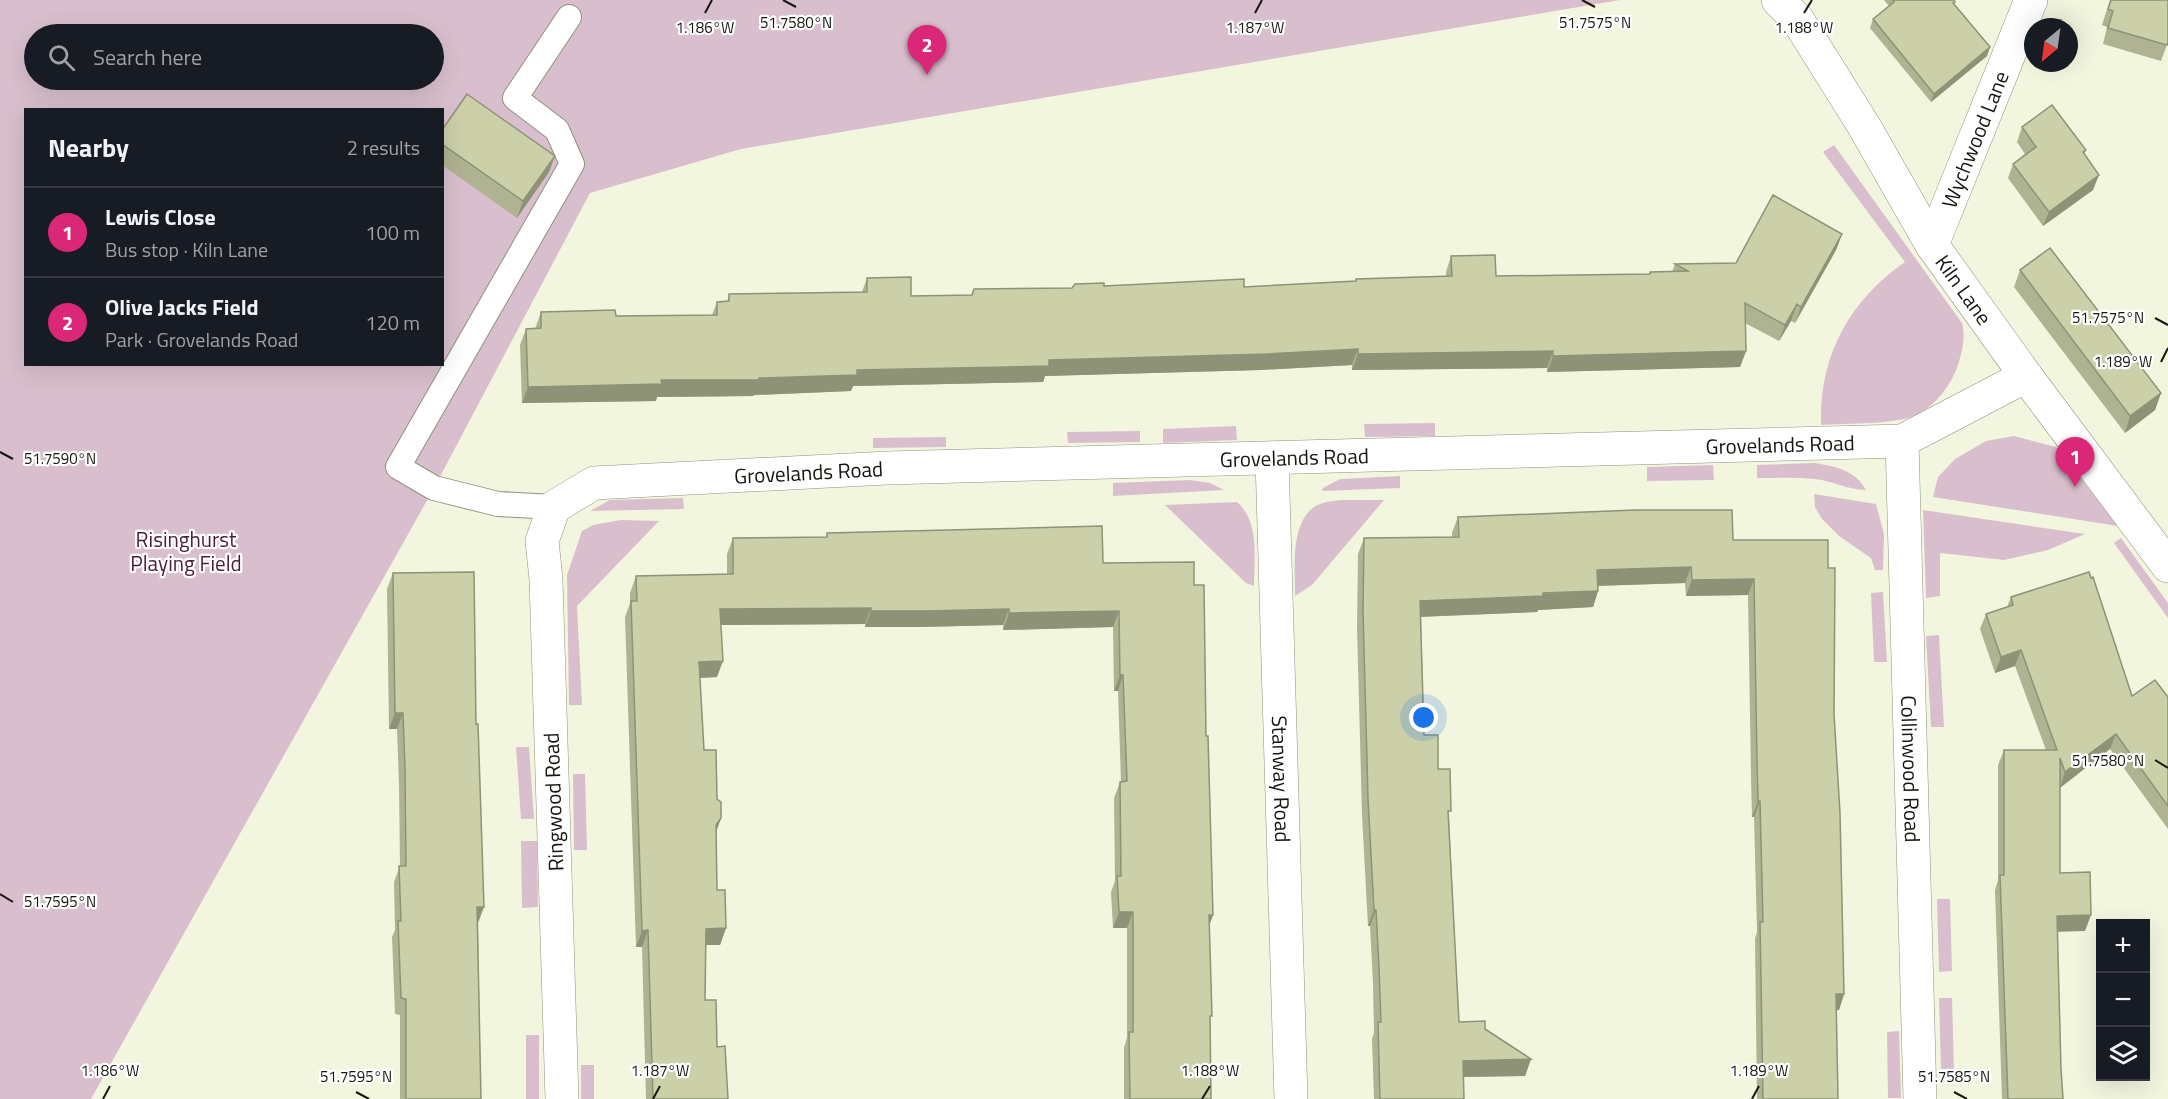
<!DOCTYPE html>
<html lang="en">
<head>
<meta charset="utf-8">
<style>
	:root { --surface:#171b24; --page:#242831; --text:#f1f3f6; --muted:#9ea1a6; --line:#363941; --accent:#db2777 }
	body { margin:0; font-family:"Titillium Web",sans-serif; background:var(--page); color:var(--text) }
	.controls { position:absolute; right:18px; bottom:18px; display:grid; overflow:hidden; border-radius:0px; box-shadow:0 6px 24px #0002 }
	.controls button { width:54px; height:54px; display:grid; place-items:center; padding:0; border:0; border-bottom:2px solid var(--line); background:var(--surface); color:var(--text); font:30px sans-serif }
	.compass { position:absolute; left:2024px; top:18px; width:54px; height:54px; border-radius:50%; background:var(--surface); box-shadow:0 6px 24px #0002; rotate:209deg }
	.you { position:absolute; left:1424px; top:718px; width:21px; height:21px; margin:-15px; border:4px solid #fff; border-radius:50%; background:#1a73e8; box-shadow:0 0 0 9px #1a73e833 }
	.badge { display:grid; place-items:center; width:39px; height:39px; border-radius:50%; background:var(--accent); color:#fff; font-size:20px; font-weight:700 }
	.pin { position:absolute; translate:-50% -50px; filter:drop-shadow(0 2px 3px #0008) }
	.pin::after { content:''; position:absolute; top:32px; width:21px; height:18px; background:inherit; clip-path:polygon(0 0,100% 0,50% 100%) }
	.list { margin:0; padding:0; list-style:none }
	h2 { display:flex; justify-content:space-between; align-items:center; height:78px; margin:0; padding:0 24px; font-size:26px }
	h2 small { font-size:20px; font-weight:400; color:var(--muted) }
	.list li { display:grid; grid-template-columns:39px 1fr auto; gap:18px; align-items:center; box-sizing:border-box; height:90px; padding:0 24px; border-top:2px solid var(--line) }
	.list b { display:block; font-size:22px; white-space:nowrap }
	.list p { margin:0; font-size:20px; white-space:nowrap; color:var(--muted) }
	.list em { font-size:20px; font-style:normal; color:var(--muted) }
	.icon { flex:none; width:33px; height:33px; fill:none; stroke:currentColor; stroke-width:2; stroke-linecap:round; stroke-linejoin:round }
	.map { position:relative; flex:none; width:2168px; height:1099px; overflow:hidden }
	.search { position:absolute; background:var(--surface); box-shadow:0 6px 24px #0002; left:24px; top:24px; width:420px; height:66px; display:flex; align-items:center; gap:15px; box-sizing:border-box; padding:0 21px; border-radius:33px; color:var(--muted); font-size:22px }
	.panel { position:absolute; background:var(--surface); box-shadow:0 6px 24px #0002; left:24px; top:108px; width:420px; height:258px; border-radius:0px }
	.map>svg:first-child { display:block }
</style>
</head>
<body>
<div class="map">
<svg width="2168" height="1099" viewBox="0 0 2168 1099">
	<rect width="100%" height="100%" fill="#f3f6df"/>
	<path fill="#d9bfcd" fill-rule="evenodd" d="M0,0H1620L741,149L590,193L434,488L91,1099H0ZM34,34H434V80H34ZM26,110H442V364H26Z
		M1834,145L1962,323C1966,338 1962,353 1957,368C1950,386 1936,405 1918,414C1899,425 1845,423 1821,425C1819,356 1849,301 1905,262L1823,152Z
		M1435,423V436L1365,437L1364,424Z
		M1236,426L1237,440L1163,443V429Z
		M1140,431V442L1068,443L1067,432Z
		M2014,436L2056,447L2118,526L1933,497L1938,477L1955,459L1986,441Z
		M946,437V447L873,448V438Z
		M1814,463C1835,466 1855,470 1866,490C1848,490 1833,481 1815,479C1796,477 1776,478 1757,478V465Z
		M1713,465L1714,480L1647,481V467Z
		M1400,476V488L1322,491L1323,488L1340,479Z
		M1190,480L1210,483L1224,490L1113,496V483Z
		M1814,494L1876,504L1884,534L1883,570H1875L1871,558L1839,536L1822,519L1815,507Z
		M683,498L684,509L590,511L610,500Z
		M1341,500H1384L1312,585L1295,596C1295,570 1290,524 1314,507C1322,502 1332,501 1341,500Z
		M1237,502C1260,522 1254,558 1254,586L1246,583L1165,505Z
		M1923,510L2085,534L2048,550L2004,560L1940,553V596L1926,598Z
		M621,520L659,521L577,606L582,705H569L567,575L582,531L593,525Z
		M2121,538L2168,603V618L2114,543Z
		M1883,592L1887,662H1874L1871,593Z
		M1939,635L1944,727H1931L1926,636Z
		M516,747H529L534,819H521Z
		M573,774H585L587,850H574Z
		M521,841H537L538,907L522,908Z
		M1937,899H1950L1952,971L1939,972Z
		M1939,998H1952L1954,1069H1941Z
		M1899,1031L1901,1098H1888L1887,1032Z
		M526,1035H539V1099H526Z
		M581,1065H594V1099H581Z"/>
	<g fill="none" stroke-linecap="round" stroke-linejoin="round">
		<defs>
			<path id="service" d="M554,507L498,504L434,488L398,467L572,164L557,130L515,98L569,17"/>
			<g id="minor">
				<path id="s1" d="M1778,0L1797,19L1864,126L1932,245L2026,376L2168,566"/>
				<path id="s2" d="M1932,245L2031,0"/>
				<path id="s3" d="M1902,441L1920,1099"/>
				<path id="s4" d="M1272,459L1291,1099"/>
				<path id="s5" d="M562,1099L546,579L542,541L554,507L594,483L887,468L1902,441L2026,376"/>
			</g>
		</defs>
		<use href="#service" stroke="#8f927d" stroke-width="26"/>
		<use href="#minor" stroke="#8f927d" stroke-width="34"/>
		<use href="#service" stroke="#fff" stroke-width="24"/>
		<use href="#minor" stroke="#fff" stroke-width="33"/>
	</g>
	<path fill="#afb391" d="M1884,0H1954L1955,2L1954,4L1990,47L1987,56L1931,102L1870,28L1873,19L1889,6Z
		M2110,0H2168V42L2161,61L2103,44L2107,27L2102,25Z
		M2022,127L2086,150L2084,155L2093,190L2043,226L2008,178L2013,164L2025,154L2017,142Z
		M442,130L549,172L517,218L442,165Z
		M1842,234L1836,250L1795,323L1791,321L1779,341L1745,323L1746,351L1740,367L1547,372V368L1352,370V365L1260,370L1045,376L1043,382L853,386L851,391L754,395L753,396L657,397L656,401L522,403L520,345L526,329H535L541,312L616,316L712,315L717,302H727L729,294L862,292L867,278L911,296L972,295L1104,286L1244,287L1355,281L1356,279L1446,276V272L1451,256L1496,276L1649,274L1650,272H1672L1675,264L1736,263Z
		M2020,270L2161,393L2155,410L2125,433L2014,287Z
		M1458,517L1733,540L1828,568L1844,994L1839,1010H1836L1838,1099H1757L1755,939L1757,932L1754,817H1752L1751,776L1748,595L1686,596L1685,583L1598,586V591L1593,607L1538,610L1537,612L1421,617L1424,735L1438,769L1449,818L1459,1022L1485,1029L1531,1059L1525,1076L1463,1077L1464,1099H1374L1372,1039L1374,1032L1373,983L1370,926H1368L1362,815L1357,627L1358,554L1364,538L1452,537V533Z
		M827,533L1103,563L1194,585L1206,736L1213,915L1209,926L1211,1099H1124V1048L1127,1037V928H1113L1111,892L1115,881L1114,798L1120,782H1121L1118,691H1114L1113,627L1003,630V625L920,627H865V624L721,625L717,677L700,678L704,750L721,818L716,832L717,890L726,928L720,945H706L705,1000L717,1047L728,1099H646L642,947H636L625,617L630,603V593L636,576L727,574V554L733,538L826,537Z
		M393,573L478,923L481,1099H400V1015L395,1014L392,937L395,930L394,882L400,866L399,785L397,729H389L387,589Z
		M2011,597L2132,696L2168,697V829L2110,749L2060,787V873L2085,931H2057L2061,1069L2063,1099H2002L1995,890L1998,880V765L2004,750H2046L2015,666L1995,673L1980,629L1986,614L2007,607Z"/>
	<path fill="#8e9276" d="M1990,47L1987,56L1931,102L1934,94Z
		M555,156L549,172L517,218L523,201Z
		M2099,175L2093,190L2043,226L2049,212Z
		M1842,234L1836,250L1795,323L1801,307Z
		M1797,304L1791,321L1779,341L1785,325Z
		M1358,349L1352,365L1260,370L1045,376L1043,382L853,386L851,391L754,395L753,396L657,397L656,401L522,403L528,387L661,380L759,378L857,370L1049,360Z
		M1553,351L1547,368L1352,370L1358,354Z
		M1746,351L1740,367L1547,372L1553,356Z
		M2161,393L2155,410L2125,433L2130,416Z
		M1691,567L1685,583L1591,586L1597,570Z
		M1754,579L1748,595L1686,596L1692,580Z
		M1598,591L1593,607L1538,610L1537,612L1414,617L1420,601Z
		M871,608L865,624L715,625L720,609Z
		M1009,609L1003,625L920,627H865L871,611Z
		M1119,611L1113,627L1003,630L1009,613Z
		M2021,650L2015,666L1995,673L2001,657Z
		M723,661L717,677L693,678L699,662Z
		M1120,675H1123L1118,691H1114Z
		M395,713H403L397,729H389Z
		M2116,734L2110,749L2060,788L2065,772Z
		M1758,801H1760L1754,817H1752Z
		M721,818L715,835L716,825Z
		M477,907H484L478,923Z
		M1374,910H1376L1370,926H1368Z
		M1119,912H1133L1127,928H1113Z
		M1209,915H1213L1207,931Z
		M2091,915L2085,931L2051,932L2057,916Z
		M726,928L720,945H700L706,929Z
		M648,930L642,947H636L642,931Z
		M1836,994H1844L1839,1010H1830Z
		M1531,1059L1525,1076L1457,1077L1463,1061Z"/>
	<path fill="#cbd0a9" stroke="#8e9276" stroke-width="1.5" d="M1893,0H1954L1955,2L1953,3L1990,47L1934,94L1873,19L1894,2Z
		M2111,0H2168V42L2167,45L2108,28L2113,11L2108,9Z
		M467,94L555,156L523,201L442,144V130Z
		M2052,105L2086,150L2083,152L2099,175L2049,212L2013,164L2036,147L2022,127Z
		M1773,195L1842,234L1801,307L1797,304L1785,325L1745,303L1746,351L1553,356V351L1358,354V349L1266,354L1049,360V366L857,370V375L759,378V380H661L662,384L528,387L526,329L541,328V312L615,310L616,316L717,315V302L729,301V294L867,292V278L911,277V296L972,295L974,289L1072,288L1075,284L1104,283V286L1244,279V287L1356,281V279L1452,276L1451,256L1495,255L1496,276L1650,274V272L1688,271L1675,264L1736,263Z
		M2050,248L2161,393L2130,416L2020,270Z
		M1635,510H1732L1733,540H1828V568H1835L1834,714L1840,813L1844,994H1836L1838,1099H1763L1760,922H1763L1760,801H1758L1757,759L1754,579L1692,580L1691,567L1597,570L1598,591L1543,593V596L1420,601L1424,735H1438V769H1450L1451,811H1448L1459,1022L1485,1021V1029L1531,1059L1463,1061L1464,1099H1380L1378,1022H1381L1379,967L1376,910H1374L1368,798L1363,611L1364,538L1459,537L1458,517Z
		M1102,526L1103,563L1194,562V585H1204L1206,736H1208L1213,915H1209L1212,1016H1210L1211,1099H1130L1129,1032H1133V912H1119L1117,876H1121L1120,782L1127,781L1123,675H1120L1119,611L1009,613V609L925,611H871V608L720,609L723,661L699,662L704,750H716L717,799L721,802V818L716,825L717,890H725L726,928L706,929L705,1000H716L717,1047L725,1046L728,1099H653L648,930L642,931L631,601H637L636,576L733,574V538L827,537V533Z
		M474,572L476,724H478L484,907H477L481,1099H406V999L401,998L398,921H401L399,866H406L405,769L403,713H395L393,573Z
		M2089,572L2091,578L2093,577L2132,696L2155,680L2168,697V806L2116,734L2065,772L2060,758V873L2090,872L2091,915L2057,916L2061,1069L2063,1099H2008L2000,875H2004V750H2057L2021,650L2001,657L1986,614L2013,605L2011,597Z"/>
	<path fill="none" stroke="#15160e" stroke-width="2" d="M783,0L796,7M1582,0L1595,7M705,13L712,0M1255,13L1262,0M1804,13L1812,0M2155,318L2168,325M2161,362L2168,348M0,452L13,459M2155,760L2168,768M0,894L13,902M356,1092L369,1099M1954,1092L1967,1099M103,1099L110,1086M653,1099L660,1086M1202,1099L1210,1086M1752,1099L1759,1086"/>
	<g text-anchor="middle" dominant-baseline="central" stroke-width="4.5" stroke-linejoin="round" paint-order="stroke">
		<g font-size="21" fill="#15160e" stroke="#fff">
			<text stroke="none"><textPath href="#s2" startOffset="114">Wychwood Lane</textPath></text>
			<text stroke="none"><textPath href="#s1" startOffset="345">Kiln Lane</textPath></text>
			<text stroke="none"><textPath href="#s5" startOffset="1828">Grovelands Road</textPath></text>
			<text stroke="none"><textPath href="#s5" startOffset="1342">Grovelands Road</textPath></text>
			<text stroke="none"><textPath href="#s5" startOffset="856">Grovelands Road</textPath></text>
			<text stroke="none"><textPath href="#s3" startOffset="328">Collinwood Road</textPath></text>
			<text stroke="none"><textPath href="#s4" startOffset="320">Stanway Road</textPath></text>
			<text transform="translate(553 802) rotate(-92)">Ringwood Road</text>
		</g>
		<g font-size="21" fill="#4b1c3a" stroke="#fff">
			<text x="186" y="539">Risinghurst<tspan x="186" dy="24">Playing Field</tspan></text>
		</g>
	</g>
	<g font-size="15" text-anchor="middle" fill="#15160e" stroke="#fff" stroke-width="4.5" stroke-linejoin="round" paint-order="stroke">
		<text x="796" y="28">51.7580°N</text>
		<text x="1595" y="28">51.7575°N</text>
		<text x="705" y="33">1.186°W</text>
		<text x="1255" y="33">1.187°W</text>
		<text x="1804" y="33">1.188°W</text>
		<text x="2108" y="323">51.7575°N</text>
		<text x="2123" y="367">1.189°W</text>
		<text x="60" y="464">51.7590°N</text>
		<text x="2108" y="766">51.7580°N</text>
		<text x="60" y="907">51.7595°N</text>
		<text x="110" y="1076">1.186°W</text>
		<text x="660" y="1076">1.187°W</text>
		<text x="1210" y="1076">1.188°W</text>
		<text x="1759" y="1076">1.189°W</text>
		<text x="356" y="1082">51.7595°N</text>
		<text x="1954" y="1082">51.7585°N</text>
	</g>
</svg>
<div class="controls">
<button>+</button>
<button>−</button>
<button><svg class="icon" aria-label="layers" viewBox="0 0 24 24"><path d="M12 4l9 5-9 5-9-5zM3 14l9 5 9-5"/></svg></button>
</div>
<svg class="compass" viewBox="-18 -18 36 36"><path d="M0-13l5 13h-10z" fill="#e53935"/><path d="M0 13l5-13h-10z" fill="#9ea1a6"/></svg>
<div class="you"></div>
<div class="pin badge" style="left:2075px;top:487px">1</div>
<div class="pin badge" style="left:927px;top:75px">2</div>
<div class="search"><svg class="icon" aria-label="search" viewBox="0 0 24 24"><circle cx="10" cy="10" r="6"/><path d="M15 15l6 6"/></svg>Search here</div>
<section class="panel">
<h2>Nearby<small>2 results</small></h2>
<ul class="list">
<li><span class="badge">1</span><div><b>Lewis Close</b><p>Bus stop · Kiln Lane</p></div><em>100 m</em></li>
<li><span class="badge">2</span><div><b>Olive Jacks Field</b><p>Park · Grovelands Road</p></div><em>120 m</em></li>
</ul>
</section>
</div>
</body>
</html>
